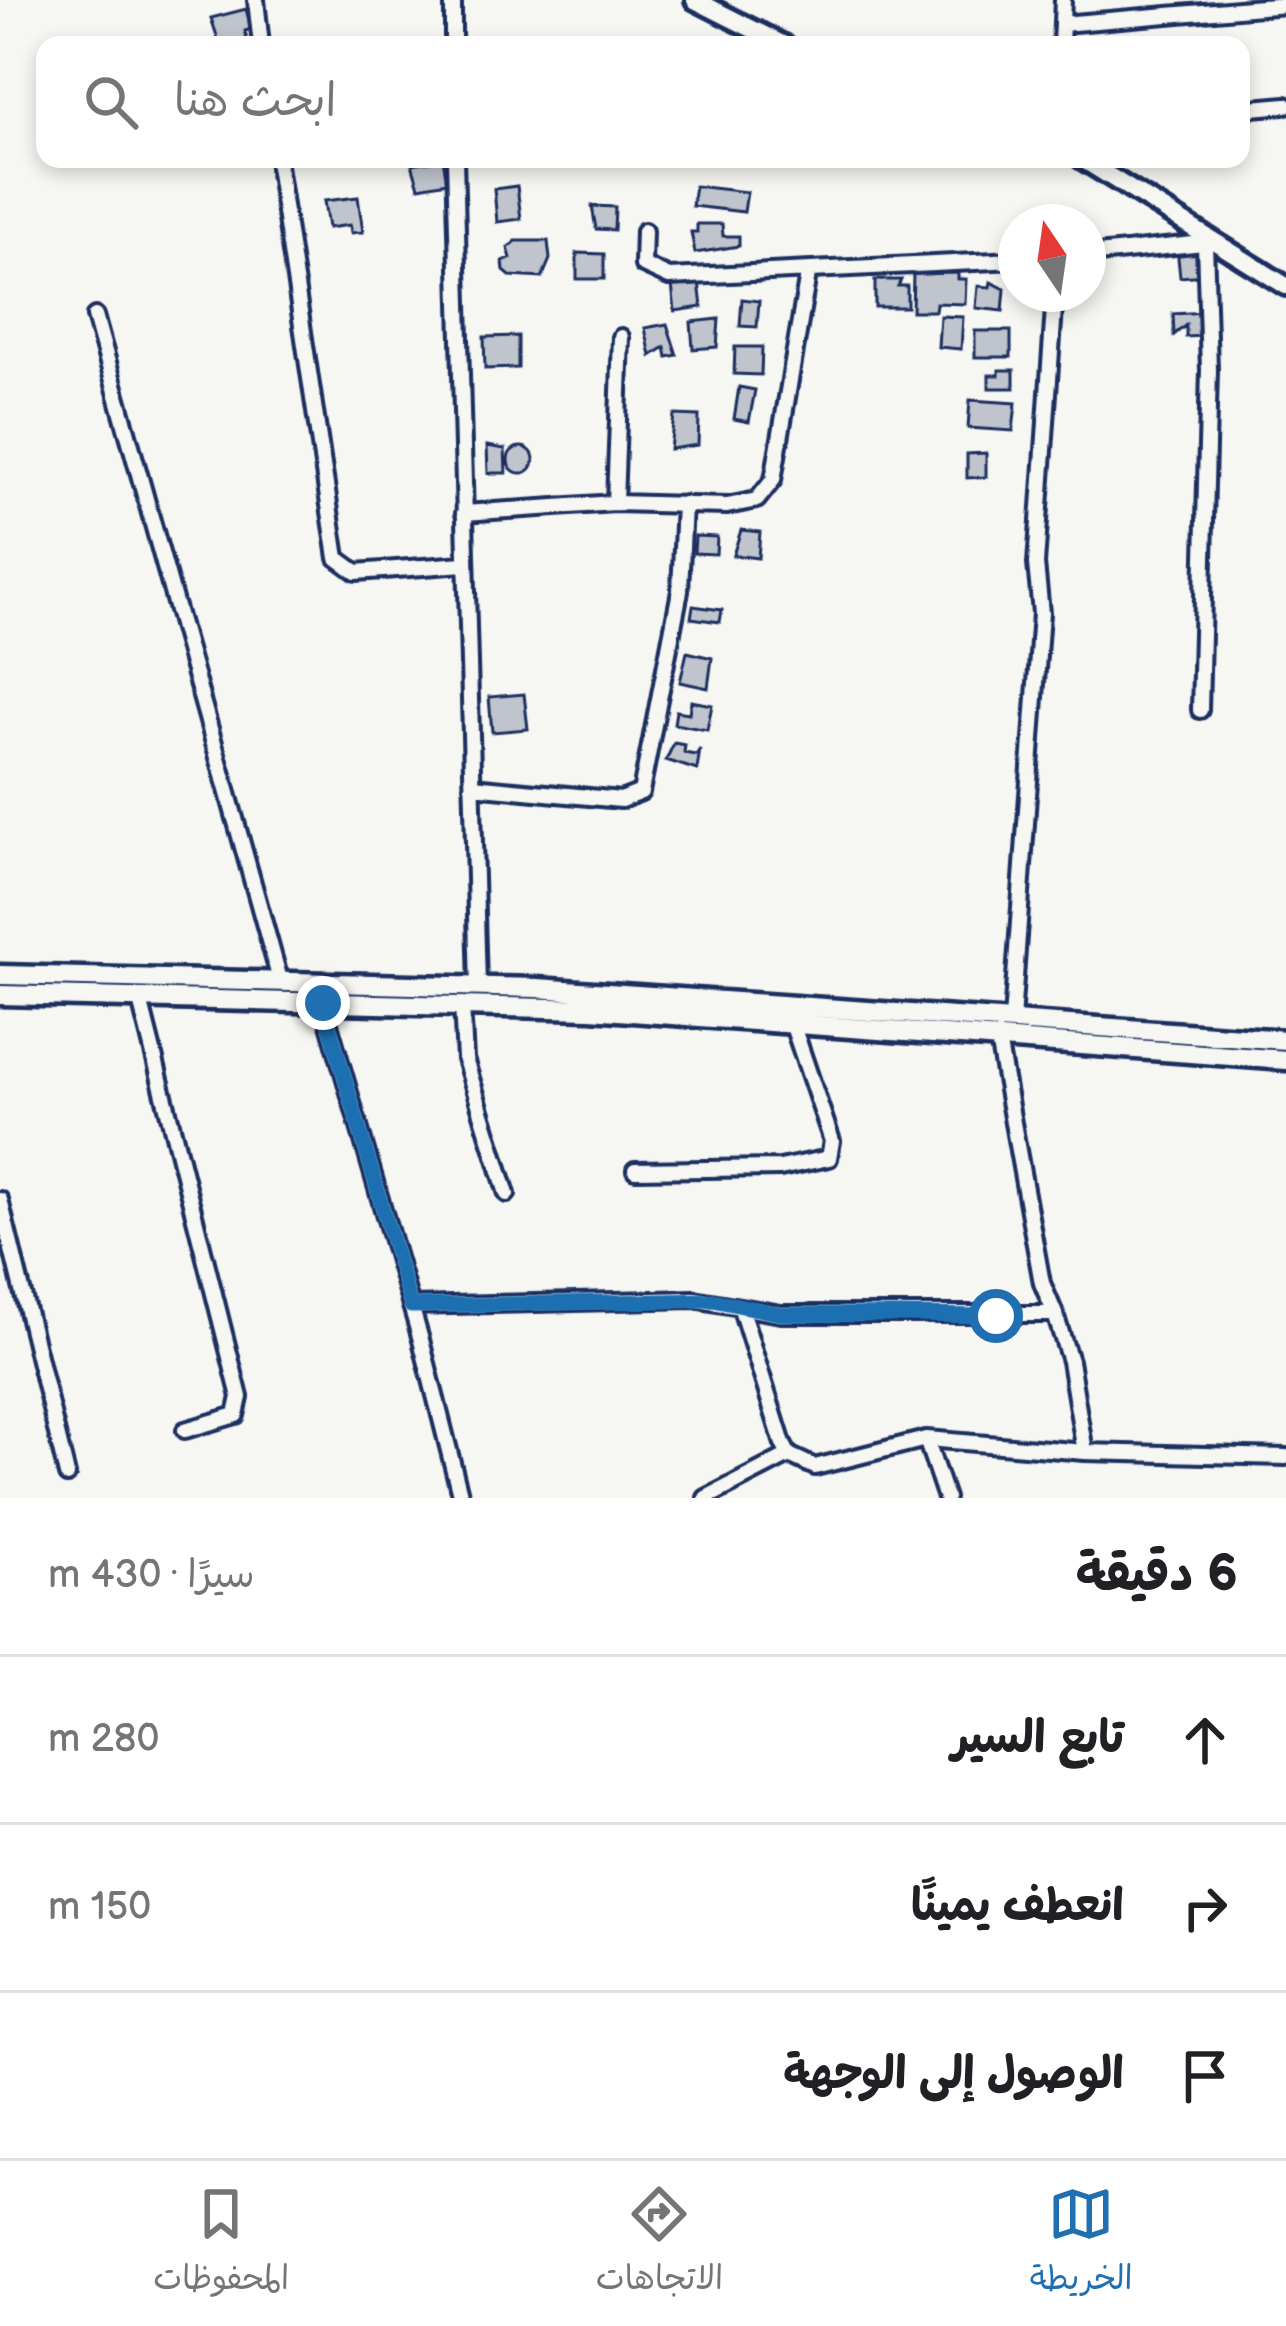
<!DOCTYPE html>
<html lang="ar">
<head>
<meta charset="utf-8">
<style>
	:root { --surface:#fff; --page:#f6f6f6; --text:#202124; --muted:#757577; --line:#e0e0e0; --accent:#1f6fb2 }
	body { margin:0; font-family:"Balsamiq Sans","Playpen Sans Arabic",sans-serif; background:var(--page); color:var(--text); direction:rtl }
	.compass { position:absolute; left:998px; top:204px; width:108px; height:108px; border-radius:50%; background:var(--surface); box-shadow:0 6px 18px #0003; rotate:347deg }
	.stop { position:absolute; width:36px; height:36px; margin:-27px; border:9px solid #1f6fb2; border-radius:50%; background:#fff }
	.stop.end { background:#1f6fb2; border-color:#fff; box-shadow:0 3px 12px #0008 }
	.list { margin:0; padding:0; list-style:none }
	h2 { display:flex; justify-content:space-between; align-items:center; height:156px; margin:0; padding:0 48px; font-size:51px }
	h2 small { font-size:39px; font-weight:400; color:var(--muted) }
	.list li { display:grid; grid-template-columns:78px 1fr auto; gap:36px; align-items:center; box-sizing:border-box; height:168px; padding:0 48px; border-top:3px solid var(--line) }
	.list b { display:block; font-size:45px; white-space:nowrap }
	.list em { font-size:39px; font-style:normal; color:var(--muted) }
	.icon { flex:none; width:66px; height:66px; fill:none; stroke:currentColor; stroke-width:2; stroke-linecap:round; stroke-linejoin:round }
	.map { position:relative; flex:none; width:1286px; height:1498px; overflow:hidden; direction:ltr }
	.search { position:absolute; background:var(--surface); box-shadow:0 6px 18px #0003; left:36px; right:36px; top:36px; height:132px; display:flex; align-items:center; gap:30px; box-sizing:border-box; padding:0 42px; border-radius:24px; color:var(--muted); font-size:45px }
	.sheet { height:660px; background:var(--surface) }
	nav { display:flex; justify-content:space-around; align-items:center; box-sizing:border-box; height:168px; border-top:3px solid var(--line); background:var(--surface); font-size:33px; color:var(--muted) }
	nav a { display:grid; justify-items:center; gap:6px }
	nav .on { color:var(--accent) }
	.map>svg:first-child { display:block }
</style>
</head>
<body>
<div class="map">
<svg width="1286" height="1498" viewBox="0 0 1286 1498">
	<rect width="100%" height="100%" fill="#f6f6f2"/>
	<filter id="ink" filterUnits="userSpaceOnUse"><feTurbulence type="fractalNoise" baseFrequency=".00833" numOctaves="2"/><feDisplacementMap in="SourceGraphic" scale="24" xChannelSelector="R" yChannelSelector="G"/><feConvolveMatrix kernelMatrix="1 2 1 2 8 2 1 2 1" color-interpolation-filters="sRGB"/></filter>
	<g filter="url(#ink)">
		<path fill="#c0c4cd" stroke="#1b2f5e" stroke-width="3" d="M246,9L251,29L245,31L247,40L220,45L211,18Z
			M443,159L447,182L419,187L412,164Z
			M517,186L521,219L497,222L494,189Z
			M695,186L747,192L744,212L692,206Z
			M358,197L363,232L351,233L350,225L328,228L324,201Z
			M592,206L615,207L614,230L596,229Z
			M697,224H722L723,236H739V246L695,253L691,232H697Z
			M516,241H548L550,259L542,278L510,276L504,271L503,261L511,258L508,248Z
			M1204,246L1206,275L1180,277L1177,248Z
			M577,253L604,254V279H577Z
			M958,273V279H966L965,304L936,303L935,311H912L913,274Z
			M875,280H901L898,286H907V307H875Z
			M699,282L702,307L675,311L672,285Z
			M991,282L1005,289L1003,311L976,308L978,286L990,287Z
			M742,299L759,301L757,327L740,326Z
			M1205,312L1203,336L1186,337V325L1174,335L1173,314Z
			M940,316L963,317L961,349L938,347Z
			M719,319L717,347L693,349L691,322Z
			M667,324L677,355L667,357L665,347L651,356L645,328Z
			M975,331H1011V357H975Z
			M518,336V368L485,369L484,337Z
			M735,347H762L761,375L734,374Z
			M999,370H1014V388H989V375H999Z
			M739,387L755,390L749,422L734,419Z
			M970,400L1016,403L1013,431L968,428Z
			M674,415L699,416L698,445L670,449Z
			M487,446L505,449L506,473H488Z
			M508 460a13 13 0 1 1 26 0a13 13 0 1 1-26 0Z
			M986,453V477L967,478V454Z
			M741,530L760,532L758,558L733,555Z
			M695,536L717,537L716,554L694,553Z
			M693,606L722,610L720,622L691,618Z
			M687,652L712,658L708,688L680,682Z
			M524,694L528,729L492,732L489,697Z
			M691,701L712,705L707,730L674,724L676,711L689,713Z
			M674,743L685,745L684,753L696,755L700,749L697,770L666,760Z"/>
		<g fill="none" stroke-linecap="round" stroke-linejoin="round">
			<defs>
				<path id="minor" d="M256,0L261,45
					M453,0V45
					M1062,24L1286,5
					M1061,45L1063,0
					M1241,109L1286,105
					M277,159L337,558L356,572L464,564
					M455,159L478,986
					M644,231L643,265L669,277L1016,260
					M1088,255L1213,242
					M95,316L280,980
					M615,503L621,337
					M464,513L615,503L727,506L757,500L773,480L808,274
					M1200,710L1209,370L1205,243
					M472,786L621,800L641,792L680,591L684,504
					M140,1000L240,1397L236,1415L185,1430
					M323,1003L421,1340L461,1498
					M462,1006L465,1059L507,1194
					M1012,1020L1041,613L1036,564L1055,294
					M998,1040L1042,1283L1055,1314
					M635,1170L780,1168L829,1158L832,1141L791,1020
					M0,1200L67,1475
					M411,1306L694,1299L781,1314H1055L1070,1361L1085,1452
					M741,1309L783,1444L789,1455L815,1467L926,1439L1085,1452L1286,1457
					M926,1439L946,1498
					M706,1498L789,1455"/>
				<path id="tertiary" d="M695,0L784,45
					M1082,159L1286,286"/>
				<path id="secondary" d="M0,975L537,988L1286,1040
					M0,995L591,1009L1286,1060"/>
			</defs>
			<use href="#minor" stroke="#1b2f5e" stroke-width="22"/>
			<use href="#tertiary" stroke="#1b2f5e" stroke-width="26"/>
			<use href="#secondary" stroke="#1b2f5e" stroke-width="27"/>
			<use href="#minor" stroke="#f6f6f2" stroke-width="14"/>
			<use href="#tertiary" stroke="#f6f6f2" stroke-width="16"/>
			<use href="#secondary" stroke="#f6f6f2" stroke-width="18"/>
		</g>
	</g>
	<g fill="none" stroke-linecap="round" stroke-linejoin="round" filter="url(#ink)">
		<path stroke="#1f6fb2" stroke-width="15" d="M323,1003L411,1306L713,1300L781,1314L996,1316"/>
	</g>
</svg>
<svg class="compass" viewBox="-18 -18 36 36"><path d="M0-13l5 13h-10z" fill="#e53935"/><path d="M0 13l5-13h-10z" fill="#757577"/></svg>
<div class="stop" style="left:996px;top:1316px"></div>
<div class="stop end" style="left:323px;top:1003px"></div>
<div class="search"><svg class="icon" aria-label="search" viewBox="0 0 24 24"><circle cx="10" cy="10" r="6"/><path d="M15 15l6 6"/></svg>ابحث هنا</div>
</div>
<section class="sheet">
<h2>6 دقيقة<small>سيرًا · 430 m</small></h2>
<ul class="list">
<li><svg class="icon" aria-label="ahead" viewBox="0 0 24 24"><path d="M12 20V5M6 11l6-6 6 6"/></svg><div><b>تابع السير</b></div><em>280 m</em></li>
<li><svg class="icon" aria-label="right" viewBox="0 0 24 24"><path d="M7 20v-9h11M14 6l5 5-5 5"/></svg><div><b>انعطف يمينًا</b></div><em>150 m</em></li>
<li><svg class="icon" aria-label="arrive" viewBox="0 0 24 24"><path d="M6 21V4h12l-3 4 3 4H6"/></svg><div><b>الوصول إلى الوجهة</b></div></li>
</ul>
</section>
<nav>
<a class="on"><svg class="icon" aria-label="map" viewBox="0 0 24 24"><path d="M3 6l6-2 6 2 6-2v14l-6 2-6-2-6 2zM9 4v14M15 6v14"/></svg>الخريطة</a>
<a><svg class="icon" aria-label="directions" viewBox="0 0 24 24"><path d="M12 3l9 9-9 9-9-9zM9 14v-3h6M13 9l2 2-2 2"/></svg>الاتجاهات</a>
<a><svg class="icon" aria-label="saved" viewBox="0 0 24 24"><path d="M7 4h10v16l-5-4-5 4z"/></svg>المحفوظات</a>
</nav>
</body>
</html>
